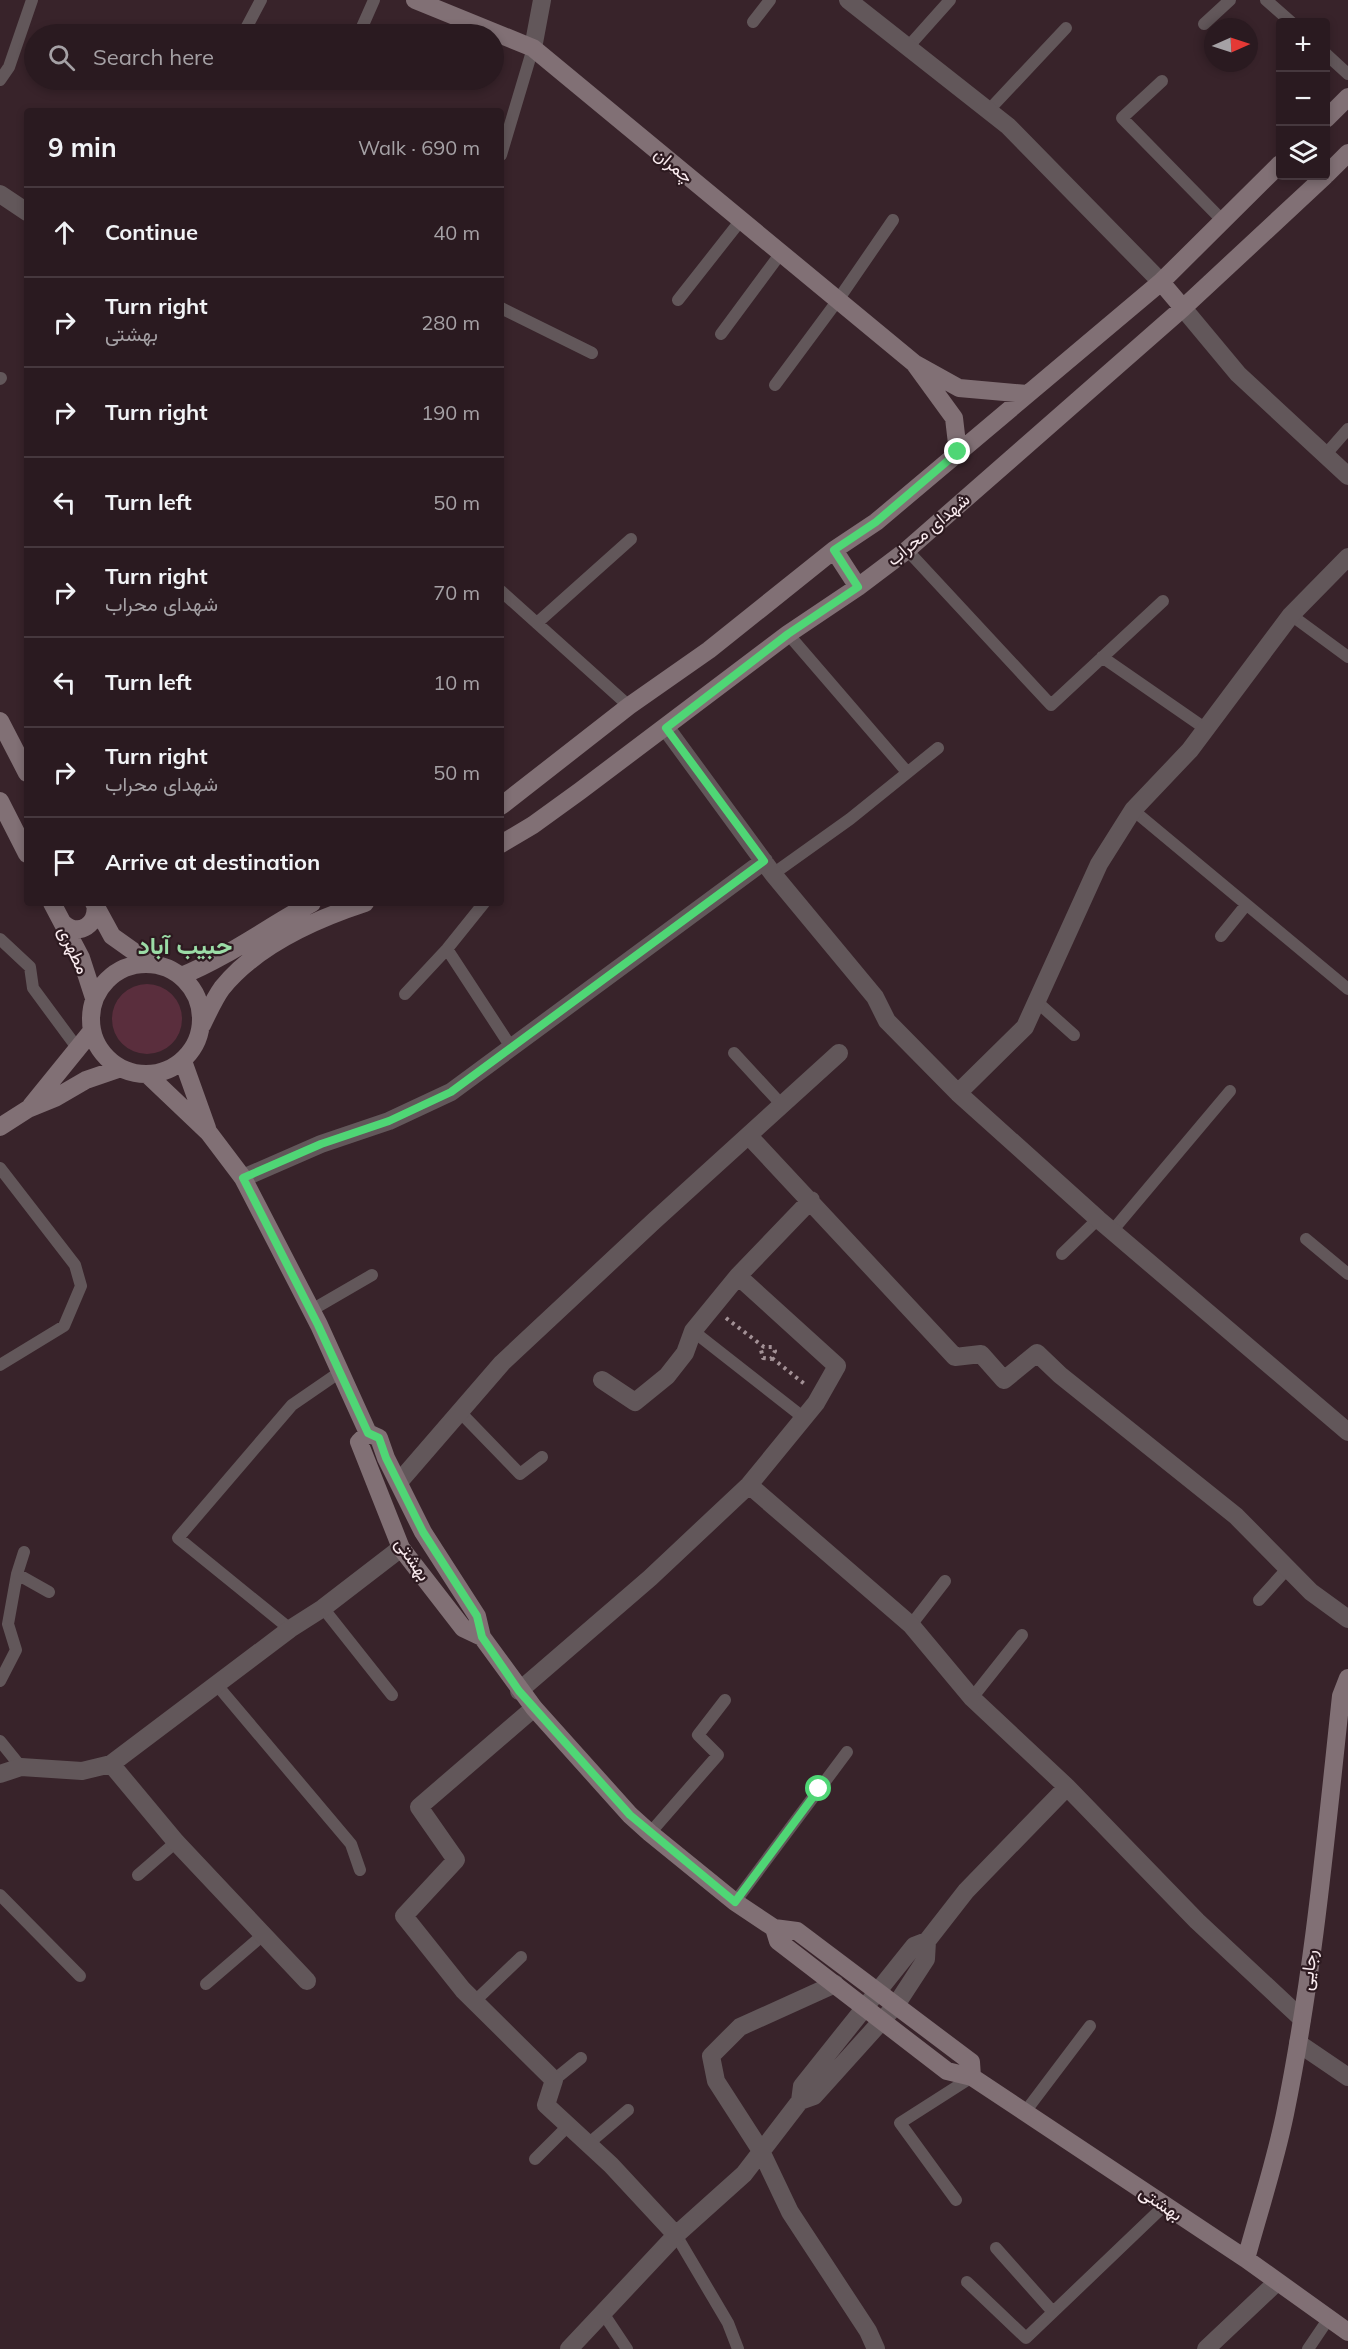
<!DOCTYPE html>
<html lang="en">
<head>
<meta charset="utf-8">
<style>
	:root { --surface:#2a1a20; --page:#36272d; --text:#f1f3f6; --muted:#a5a1a5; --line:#46383e }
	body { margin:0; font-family:Mulish,Vazirmatn,sans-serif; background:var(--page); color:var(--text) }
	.controls { position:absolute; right:18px; top:18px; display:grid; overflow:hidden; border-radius:6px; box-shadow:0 3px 9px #0003 }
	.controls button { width:54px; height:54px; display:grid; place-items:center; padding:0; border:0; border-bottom:2px solid var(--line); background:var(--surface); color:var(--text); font:30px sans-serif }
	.compass { position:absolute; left:1204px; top:18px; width:54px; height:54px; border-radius:50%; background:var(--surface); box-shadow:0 3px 9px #0003; rotate:87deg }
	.stop { position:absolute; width:18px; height:18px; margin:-14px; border:4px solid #4fd675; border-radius:50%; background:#fff }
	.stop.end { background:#4fd675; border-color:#fff; box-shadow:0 2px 6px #0008 }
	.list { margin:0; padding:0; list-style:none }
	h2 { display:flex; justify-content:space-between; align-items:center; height:78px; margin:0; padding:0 24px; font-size:26px }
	h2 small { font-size:20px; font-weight:400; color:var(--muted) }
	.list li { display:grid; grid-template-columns:39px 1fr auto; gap:18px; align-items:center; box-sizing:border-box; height:90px; padding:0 24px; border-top:2px solid var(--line) }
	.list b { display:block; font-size:22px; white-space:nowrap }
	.list p { margin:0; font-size:20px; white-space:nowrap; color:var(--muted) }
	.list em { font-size:20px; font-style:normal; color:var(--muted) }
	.icon { flex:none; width:33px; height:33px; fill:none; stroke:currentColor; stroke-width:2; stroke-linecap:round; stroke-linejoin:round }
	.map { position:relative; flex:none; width:1348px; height:2349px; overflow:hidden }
	.search { position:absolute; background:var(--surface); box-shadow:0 3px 9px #0003; left:24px; top:24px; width:480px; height:66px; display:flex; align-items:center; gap:15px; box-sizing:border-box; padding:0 21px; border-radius:33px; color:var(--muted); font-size:22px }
	.panel { position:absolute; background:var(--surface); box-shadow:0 3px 9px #0003; left:24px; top:108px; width:480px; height:798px; border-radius:6px }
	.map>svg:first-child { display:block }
</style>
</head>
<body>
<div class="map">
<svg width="1348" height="2349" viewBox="0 0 1348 2349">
	<rect width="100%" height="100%" fill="#38232a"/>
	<path fill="#5a2e3d" d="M112 1019a35 35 0 1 1 70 0a35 35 0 1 1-70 0Z"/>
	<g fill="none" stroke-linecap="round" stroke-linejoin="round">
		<path stroke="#a39196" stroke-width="4" stroke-dasharray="3 4.5" stroke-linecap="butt" d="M726,1318L764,1347H772L775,1351L771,1359L763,1358L761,1350L764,1347
			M772,1358L807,1386"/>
		<path stroke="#62575a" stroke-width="12" d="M1266,0L1291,22
			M753,22L770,0
			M1204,24L1230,0
			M243,34L261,0
			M359,34L374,0
			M908,47L950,0
			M1326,54L1348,74
			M0,80L9,67L32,0
			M1162,81L1122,118L1223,221
			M988,111L1066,28
			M501,155L533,48
			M678,300L741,220
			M501,308L592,353
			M721,334L781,253
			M0,379L1,378
			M775,385L838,300L893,220
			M1326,454L1348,429
			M907,550L1051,705L1163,601
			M501,591L629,706
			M1291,615L1348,657
			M537,623L631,539
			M788,634L907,772
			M1102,657L1206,729
			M1133,810L1348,989
			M773,874L850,819L938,748
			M1221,936L1246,905
			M0,939L30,967L33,988L78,1049
			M447,949L511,1047
			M405,994L447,949L484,903
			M1036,1001L1074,1035
			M734,1053L781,1104
			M0,1168L75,1265L81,1286L64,1326L0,1365
			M1113,1230L1230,1091
			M1306,1239L1348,1274
			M1062,1254L1098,1219
			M310,1311L372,1275
			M693,1331L804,1418
			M459,1411L520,1474L542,1457
			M17,1574L49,1592
			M1259,1600L1287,1569
			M323,1608L392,1695
			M911,1625L945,1581
			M290,1629L178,1538L292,1405L340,1372
			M0,1681L16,1650L8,1624L17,1574L24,1552
			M216,1684L351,1844L360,1870
			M972,1698L1022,1635
			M0,1741L21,1767
			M650,1833L718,1755L698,1735L725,1700
			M138,1875L176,1842
			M0,1895L80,1976
			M735,1902L847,1752
			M206,1984L263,1935
			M475,2001L521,1957
			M554,2080L581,2058
			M1025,2112L1090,2026
			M588,2144L628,2110
			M535,2159L568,2126
			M956,2200L900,2123L972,2077
			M676,2235L728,2323L738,2349
			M996,2248L1053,2312
			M967,2282L1026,2338L1165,2205
			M603,2313L627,2349
			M1308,2349L1329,2318"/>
		<path stroke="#62575a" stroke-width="18" d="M848,0L1008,126L1161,282
			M533,48L542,0
			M0,194L27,212
			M1183,308L1238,374L1348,476
			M666,728L773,874L875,997L887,1021L958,1093L1098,1219L1348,1432
			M958,1093L1025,1027L1099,864L1133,810L1190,750L1291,615L1348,557
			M749,1136L955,1357L981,1354L1004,1380L1037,1353L1060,1375L1236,1516L1311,1592L1348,1619
			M243,1178L321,1144L389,1121L451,1092L764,861
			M602,1380L635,1402L667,1376L685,1353L693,1331L738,1276L811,1200
			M399,1482L502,1363L654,1221L839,1053
			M749,1485L911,1625L972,1698L1067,1787L1197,1921L1302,2019
			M519,1691L650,1578L749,1485L816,1403L837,1366L738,1276
			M534,1708L419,1807L456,1860L404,1916L463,1990L554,2080L546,2105L611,2165L676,2235
			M111,1764L176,1842L307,1981
			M0,1774L21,1767L82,1771L111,1764L290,1629L323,1608L401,1548
			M927,1941L914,1946L802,2086L800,2101L814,2096L896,2005L926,1959L927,1941L966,1891L1067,1787
			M835,1984L740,2027L711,2056L716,2081L761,2151L790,2212L868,2331L876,2349
			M1298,2043L1348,2077
			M569,2349L676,2235L744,2174L800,2101
			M1206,2349L1277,2282"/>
		<path stroke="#817075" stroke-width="18" d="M415,0L533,48L914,363
			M1326,119L1348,97
			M1326,175L1348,153
			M1161,282L1183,308
			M958,452L954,418L914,363L959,388L1027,394
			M834,550L858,587
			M0,721L27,773
			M0,801L27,854
			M501,806L629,706L709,650L834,550L876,522L1161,282L1280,164
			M501,844L533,825L580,791L788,634L858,587L907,550L1183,308L1325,176
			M52,903L81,958L94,998
			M94,903L112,936L150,963
			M63,923C79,938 99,924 95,903
			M91 1019a55 55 0 1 1 110 0a55 55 0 1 1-110 0Z
			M181,976C226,958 268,927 312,903
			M202,1025C208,1013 214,999 222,988C257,945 313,920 365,903
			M183,1061L207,1128
			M148,1075L209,1133L243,1178L319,1325L368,1433L379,1438L386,1458L423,1532L477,1616L482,1637L534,1708L630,1815L650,1833L735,1902L774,1928L797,1931L971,2062L972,2077
			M31,1106L91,1032
			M0,1127L28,1109L55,1098L86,1080L121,1068
			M368,1433L359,1442L401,1548L463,1628L482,1637
			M774,1928L778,1941L947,2071L972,2077L1246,2259L1348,2332
			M1246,2259C1259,2211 1275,2163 1285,2114C1313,1977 1326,1836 1341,1696L1348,1678"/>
	</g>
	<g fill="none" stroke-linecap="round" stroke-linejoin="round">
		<path stroke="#4fd675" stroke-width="8" d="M819,1789L735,1902L630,1815L519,1691L482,1637L477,1616L423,1532L386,1458L379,1438L368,1433L318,1325L243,1178L321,1144L389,1121L451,1092L764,861L666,728L788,634L858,587L834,550L876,522L958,452"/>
	</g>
	<g text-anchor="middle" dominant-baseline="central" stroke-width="4.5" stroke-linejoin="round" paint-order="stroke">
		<g font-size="18" fill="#faebef" stroke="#2d1a20">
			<text transform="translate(674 165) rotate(40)">چمران</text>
			<text transform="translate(928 529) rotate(-40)">شهدای محراب</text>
			<text transform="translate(74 950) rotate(66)">مطهری</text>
			<text transform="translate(413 1559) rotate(56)">بهشتی</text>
			<text transform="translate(1308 1970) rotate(-83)">رجایی</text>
			<text transform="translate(1161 2203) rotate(34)">بهشتی</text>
		</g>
		<g font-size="24" font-weight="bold" fill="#9bdca6" stroke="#2d1a20">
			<text x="185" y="945">حبیب آباد</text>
		</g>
	</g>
</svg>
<div class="controls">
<button>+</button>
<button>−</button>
<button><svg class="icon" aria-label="layers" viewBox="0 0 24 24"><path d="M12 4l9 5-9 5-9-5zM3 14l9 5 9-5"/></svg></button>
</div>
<svg class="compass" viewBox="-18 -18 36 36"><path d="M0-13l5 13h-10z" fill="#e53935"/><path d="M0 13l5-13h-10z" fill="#a5a1a5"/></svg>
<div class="stop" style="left:819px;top:1789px"></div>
<div class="stop end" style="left:958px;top:452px"></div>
<div class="search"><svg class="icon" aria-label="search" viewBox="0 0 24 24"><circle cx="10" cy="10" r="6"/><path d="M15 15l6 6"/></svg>Search here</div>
<section class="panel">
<h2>9 min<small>Walk · 690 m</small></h2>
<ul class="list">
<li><svg class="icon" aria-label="ahead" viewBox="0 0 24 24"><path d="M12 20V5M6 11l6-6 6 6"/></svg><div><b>Continue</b></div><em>40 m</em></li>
<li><svg class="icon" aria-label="right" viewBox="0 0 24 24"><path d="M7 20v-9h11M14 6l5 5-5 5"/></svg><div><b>Turn right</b><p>بهشتی</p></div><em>280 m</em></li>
<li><svg class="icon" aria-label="right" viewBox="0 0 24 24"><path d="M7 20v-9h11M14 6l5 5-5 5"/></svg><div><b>Turn right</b></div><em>190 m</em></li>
<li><svg class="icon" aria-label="left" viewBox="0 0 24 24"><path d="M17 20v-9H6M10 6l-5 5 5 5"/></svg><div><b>Turn left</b></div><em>50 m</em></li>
<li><svg class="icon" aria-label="right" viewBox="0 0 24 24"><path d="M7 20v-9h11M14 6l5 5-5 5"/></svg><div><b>Turn right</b><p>شهدای محراب</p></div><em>70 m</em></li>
<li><svg class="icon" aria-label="left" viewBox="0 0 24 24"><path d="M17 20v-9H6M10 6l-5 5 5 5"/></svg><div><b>Turn left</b></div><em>10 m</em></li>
<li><svg class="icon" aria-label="right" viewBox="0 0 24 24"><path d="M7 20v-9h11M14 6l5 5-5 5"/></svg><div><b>Turn right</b><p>شهدای محراب</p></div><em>50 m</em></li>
<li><svg class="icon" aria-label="arrive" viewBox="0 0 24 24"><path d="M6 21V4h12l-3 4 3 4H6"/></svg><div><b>Arrive at destination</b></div></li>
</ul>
</section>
</div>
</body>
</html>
